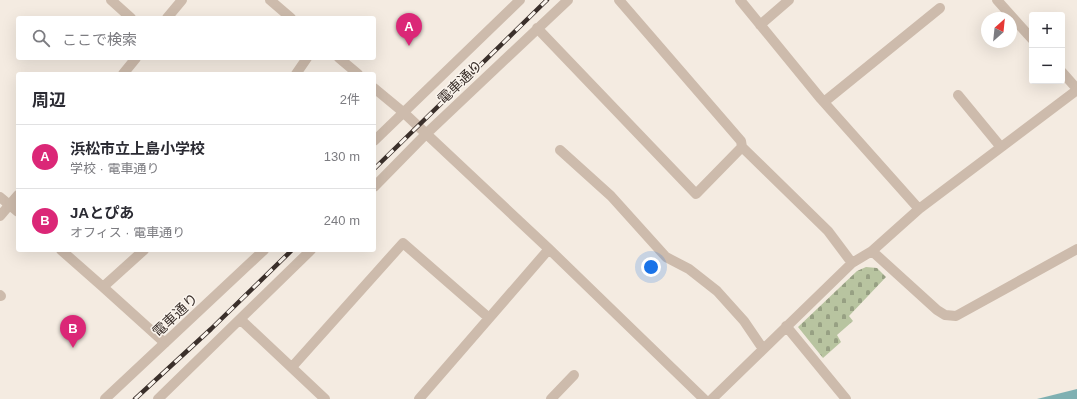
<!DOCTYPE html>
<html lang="ja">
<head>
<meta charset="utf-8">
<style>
	:root { --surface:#fff; --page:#f2f2f3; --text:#2b2b33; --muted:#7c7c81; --line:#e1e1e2; --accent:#db2777 }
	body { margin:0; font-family:Helvetica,"Noto Sans JP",sans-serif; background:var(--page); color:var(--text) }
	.controls { position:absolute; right:12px; top:12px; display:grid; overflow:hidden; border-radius:4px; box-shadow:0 4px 16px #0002 }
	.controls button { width:36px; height:36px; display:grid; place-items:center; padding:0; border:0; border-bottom:1px solid var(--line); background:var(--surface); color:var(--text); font:20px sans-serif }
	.compass { position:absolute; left:981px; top:12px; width:36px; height:36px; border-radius:50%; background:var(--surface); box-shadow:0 4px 16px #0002; rotate:27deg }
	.you { position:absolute; left:651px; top:267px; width:14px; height:14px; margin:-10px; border:3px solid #fff; border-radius:50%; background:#1a73e8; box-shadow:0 0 0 6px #1a73e833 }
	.badge { display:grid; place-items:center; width:26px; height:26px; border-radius:50%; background:var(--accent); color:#fff; font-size:13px; font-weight:700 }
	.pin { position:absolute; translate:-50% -33px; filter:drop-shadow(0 1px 2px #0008) }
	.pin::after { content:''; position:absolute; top:21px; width:14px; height:12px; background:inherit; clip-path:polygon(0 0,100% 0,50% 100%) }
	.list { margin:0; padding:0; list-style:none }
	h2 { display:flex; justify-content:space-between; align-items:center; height:52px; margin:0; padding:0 16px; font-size:17px }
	h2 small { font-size:13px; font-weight:400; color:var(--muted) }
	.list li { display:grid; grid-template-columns:26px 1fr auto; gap:12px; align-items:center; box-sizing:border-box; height:64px; padding:0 16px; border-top:1px solid var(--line) }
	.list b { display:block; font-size:15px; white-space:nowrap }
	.list p { margin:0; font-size:13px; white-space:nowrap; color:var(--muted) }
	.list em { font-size:13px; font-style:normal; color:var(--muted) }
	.icon { flex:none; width:22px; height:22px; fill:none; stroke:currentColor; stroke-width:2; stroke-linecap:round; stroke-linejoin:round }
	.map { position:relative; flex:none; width:1077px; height:399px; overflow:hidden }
	.search { position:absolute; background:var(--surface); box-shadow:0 4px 16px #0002; left:16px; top:16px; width:360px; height:44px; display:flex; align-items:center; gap:10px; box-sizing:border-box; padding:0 14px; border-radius:4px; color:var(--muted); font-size:15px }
	.panel { position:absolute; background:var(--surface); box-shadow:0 4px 16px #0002; left:16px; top:72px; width:360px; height:180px; border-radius:4px }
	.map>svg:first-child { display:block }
</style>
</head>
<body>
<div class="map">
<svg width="1077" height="399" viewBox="0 0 1077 399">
	<defs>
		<pattern id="cemetery-stones" width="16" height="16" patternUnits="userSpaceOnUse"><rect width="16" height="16" fill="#b8c4a0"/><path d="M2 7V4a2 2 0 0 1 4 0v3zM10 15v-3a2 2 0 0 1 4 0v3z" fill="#97a083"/></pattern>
	</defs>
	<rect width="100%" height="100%" fill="#f4ebe1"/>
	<path fill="url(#cemetery-stones)" d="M866,267L877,268L886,277L849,316L853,321L837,335L841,342L823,358L798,327L857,271Z"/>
	<path fill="#7fb0b2" d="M1077,389V399H1037Z"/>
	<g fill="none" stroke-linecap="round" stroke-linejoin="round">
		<path stroke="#cdbbac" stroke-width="10" d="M111,0L131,18
			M270,0L291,18
			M619,0L741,141L742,147L828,231L852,263
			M740,0L821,99L919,209
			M997,0L1032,39
			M167,18L182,0
			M760,25L789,0
			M537,28L696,194L742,147
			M339,58L358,74
			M1062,72L1077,89
			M123,74L136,58
			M296,74L307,58
			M374,88L403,112L549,249L704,399
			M958,95L1000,146
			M824,102L940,8
			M374,141L520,0
			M560,150L611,196L666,257L689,269L717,291L744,321L763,349
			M374,187L426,134L568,0
			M0,197L18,212
			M0,216L18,195
			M61,250L103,287
			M144,250L103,287L165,343
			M872,251L937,310L945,315L956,316L1077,249
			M0,295L1,296
			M241,320L325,399
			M786,326L846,399
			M292,367L403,243L489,318
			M105,399L264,250
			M158,399L311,250
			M419,399L549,249
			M551,399L574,375
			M712,399L852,263L872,251L919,209L1077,90"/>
		<defs>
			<path id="rail" d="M374,169L547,0
				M135,399L211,329L292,250"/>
		</defs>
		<use href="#rail" stroke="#3b302b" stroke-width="4.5"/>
		<use href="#rail" stroke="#fbf5ee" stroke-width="3" stroke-dasharray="9" stroke-linecap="butt"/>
	</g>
	<g text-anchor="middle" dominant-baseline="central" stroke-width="3" stroke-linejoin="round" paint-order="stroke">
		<g font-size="14" fill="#3b302b" stroke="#fbf5ee">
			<text transform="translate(460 82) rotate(-44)">電車通り</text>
			<text transform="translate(175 315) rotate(-43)">電車通り</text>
		</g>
	</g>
</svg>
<div class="controls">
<button>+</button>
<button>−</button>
</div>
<svg class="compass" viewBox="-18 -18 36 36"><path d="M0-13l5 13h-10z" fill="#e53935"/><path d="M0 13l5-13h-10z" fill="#7c7c81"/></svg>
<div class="you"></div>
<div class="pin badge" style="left:409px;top:46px">A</div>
<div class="pin badge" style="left:73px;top:348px">B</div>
<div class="search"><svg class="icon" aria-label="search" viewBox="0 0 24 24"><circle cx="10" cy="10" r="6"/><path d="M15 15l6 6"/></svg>ここで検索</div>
<section class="panel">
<h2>周辺<small>2件</small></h2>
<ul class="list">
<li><span class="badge">A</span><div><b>浜松市立上島小学校</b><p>学校 · 電車通り</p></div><em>130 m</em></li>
<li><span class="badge">B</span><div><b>JAとぴあ</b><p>オフィス · 電車通り</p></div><em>240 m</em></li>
</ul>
</section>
</div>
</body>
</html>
